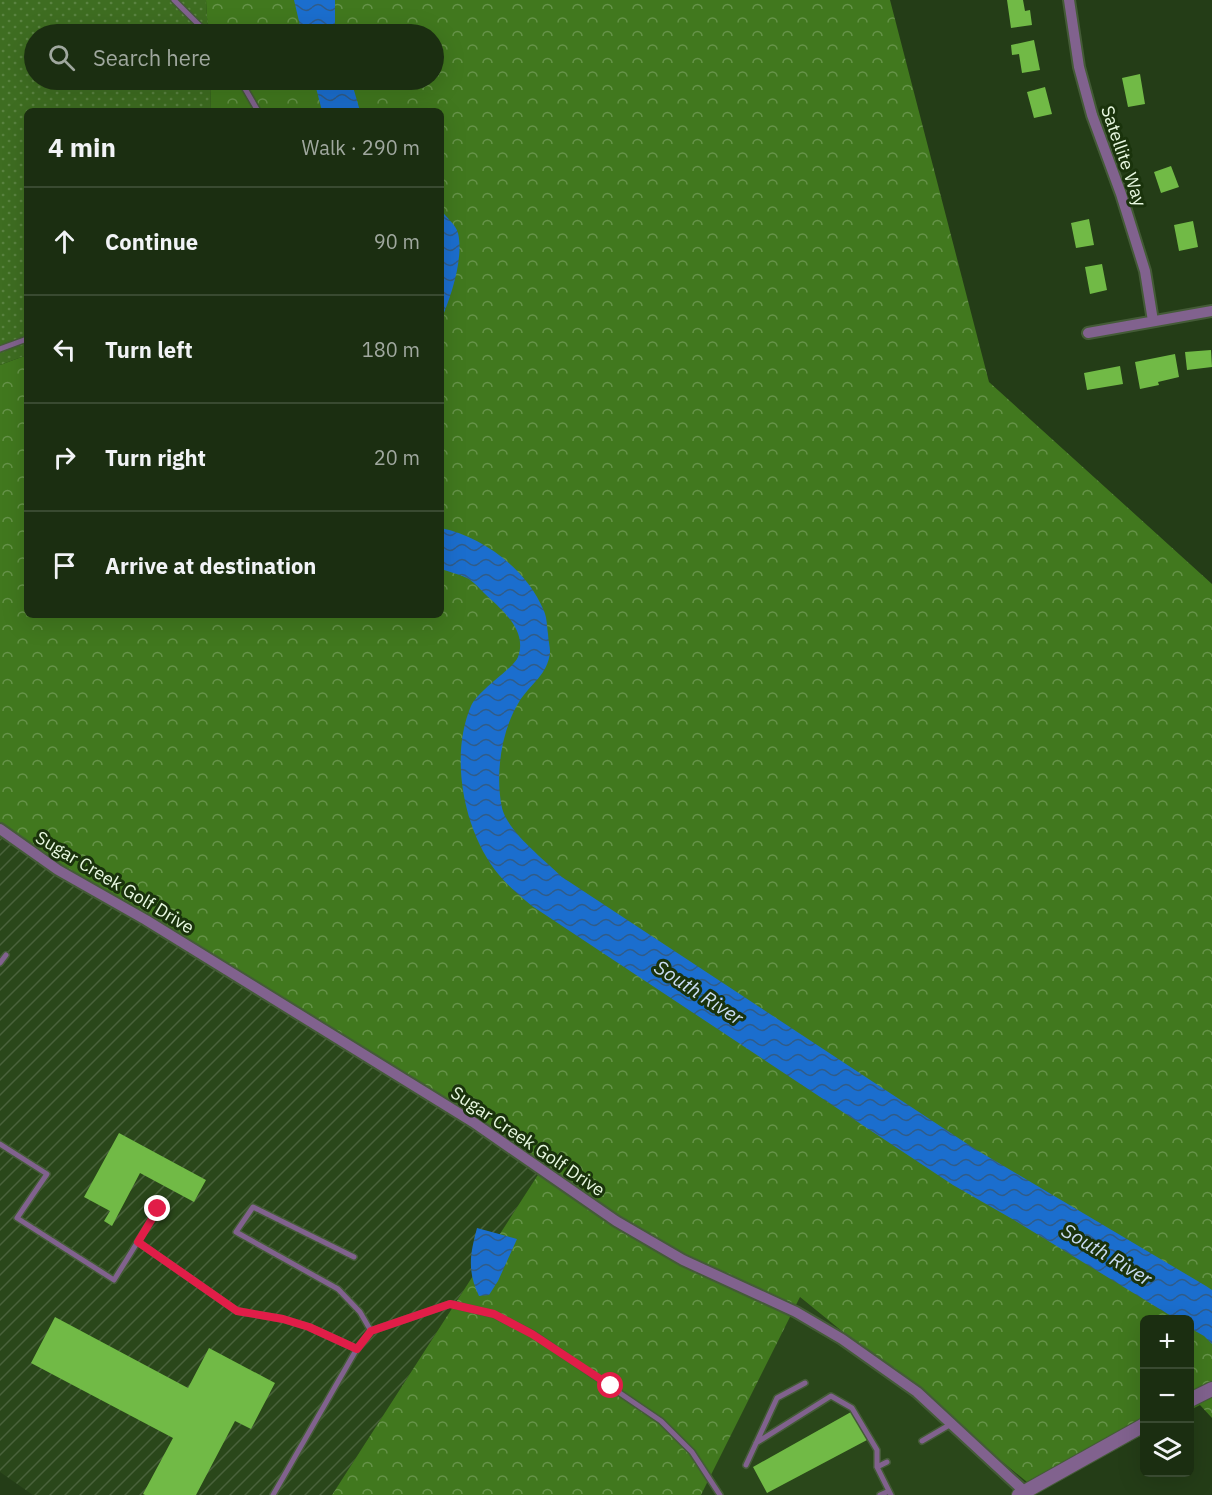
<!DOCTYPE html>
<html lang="en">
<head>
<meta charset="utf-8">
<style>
	:root { --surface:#1b2e11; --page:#24361a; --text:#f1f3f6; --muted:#a0a89f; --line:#394a31 }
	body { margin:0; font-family:"IBM Plex Sans",sans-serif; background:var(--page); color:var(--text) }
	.controls { position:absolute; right:18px; bottom:18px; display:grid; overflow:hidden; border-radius:9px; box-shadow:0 6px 24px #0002 }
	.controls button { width:54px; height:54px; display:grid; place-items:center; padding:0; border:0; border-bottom:2px solid var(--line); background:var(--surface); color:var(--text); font:30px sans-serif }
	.stop { position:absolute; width:18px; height:18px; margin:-14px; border:4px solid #e11d48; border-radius:50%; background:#fff }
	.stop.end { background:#e11d48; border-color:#fff; box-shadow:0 2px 6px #0008 }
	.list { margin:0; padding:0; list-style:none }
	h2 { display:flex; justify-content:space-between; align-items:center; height:78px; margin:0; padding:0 24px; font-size:26px }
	h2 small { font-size:20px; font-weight:400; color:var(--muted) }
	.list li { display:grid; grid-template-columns:39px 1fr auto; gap:18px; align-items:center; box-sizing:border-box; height:108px; padding:0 24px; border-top:2px solid var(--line) }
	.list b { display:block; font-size:22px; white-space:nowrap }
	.list em { font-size:20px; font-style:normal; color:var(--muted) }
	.icon { flex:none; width:33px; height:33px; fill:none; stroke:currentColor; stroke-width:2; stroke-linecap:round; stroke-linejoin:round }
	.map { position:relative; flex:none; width:1212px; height:1495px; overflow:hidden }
	.search { position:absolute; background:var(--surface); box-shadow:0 6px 24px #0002; left:24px; top:24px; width:420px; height:66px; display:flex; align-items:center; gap:15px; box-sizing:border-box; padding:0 21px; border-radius:33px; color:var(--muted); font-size:22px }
	.panel { position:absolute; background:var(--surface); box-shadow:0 6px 24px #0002; left:24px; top:108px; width:420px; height:510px; border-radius:9px }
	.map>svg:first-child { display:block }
</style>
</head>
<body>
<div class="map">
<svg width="1212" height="1495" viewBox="0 0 1212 1495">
	<defs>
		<pattern id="industrial-furrows" width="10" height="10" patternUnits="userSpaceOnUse" patternTransform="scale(1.5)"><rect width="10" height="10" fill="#2a471a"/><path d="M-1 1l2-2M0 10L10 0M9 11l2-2" fill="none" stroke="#49623b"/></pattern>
		<pattern id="grass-dots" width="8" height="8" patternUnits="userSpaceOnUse" patternTransform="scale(1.5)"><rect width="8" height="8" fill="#3e6d21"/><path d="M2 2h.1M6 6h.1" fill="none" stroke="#5a8341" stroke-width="1.8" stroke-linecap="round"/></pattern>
		<pattern id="forest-crowns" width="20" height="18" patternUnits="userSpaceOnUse" patternTransform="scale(1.5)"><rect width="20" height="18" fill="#41781e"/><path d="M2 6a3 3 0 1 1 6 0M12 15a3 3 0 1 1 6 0" fill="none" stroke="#669349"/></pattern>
		<pattern id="water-waves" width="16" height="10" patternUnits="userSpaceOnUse" patternTransform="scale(1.5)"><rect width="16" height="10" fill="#1b6ece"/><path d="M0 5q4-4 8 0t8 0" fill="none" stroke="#305c89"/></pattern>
	</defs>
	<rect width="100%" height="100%" fill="#243d17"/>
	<path fill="#2a471a" d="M800,1297L1038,1491L1032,1495H701Z"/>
	<path fill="url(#industrial-furrows)" d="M0,826L541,1170L332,1495H33L0,1472Z"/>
	<path fill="url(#grass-dots)" d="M0,0H206L208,34H34V80H210L211,111H27V355L0,365Z"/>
	<path fill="url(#forest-crowns)" d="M206,0H890L989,382L1212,584V1418L1200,1405L1190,1410V1320H1144V1434L1038,1491L800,1297L701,1495H332L541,1170L133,914L0,826V365L27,355V615H441V111H211L210,80H434V34H208Z"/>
	<path fill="url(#water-waves)" d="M335,0V24L338,34H302L294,0Z
		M314,80H351L360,111H322Z
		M441,210C446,217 456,225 458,233C464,258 451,297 441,320Z
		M441,528C484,537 527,570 544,611C547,618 547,627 548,634C548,639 550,646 550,652C548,675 530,684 519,702C501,731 495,775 502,808C508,832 544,859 562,877L975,1149L1206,1286L1212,1290V1344L1204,1336L1190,1328V1320L1176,1319L1014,1220L953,1185L532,906C520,896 509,887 499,875C464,833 449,757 471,706C478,690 513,669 518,657C528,630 501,609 484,593C479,588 473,581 467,578C459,574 449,572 441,569Z
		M477,1228L517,1239L498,1281L489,1295L479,1296C467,1271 470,1254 477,1228Z"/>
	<path fill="#71ba46" d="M1007,0H1023L1025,11L1030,10L1032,25L1011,28Z
		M1034,40L1040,70L1022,73L1019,54L1012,55L1011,45Z
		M1140,74L1145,104L1128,107L1122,78Z
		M1045,87L1052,114L1034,118L1027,92Z
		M1171,166L1179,187L1161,193L1154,172Z
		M1089,219L1094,245L1076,248L1071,223Z
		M1193,221L1198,247L1179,251L1174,225Z
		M1102,264L1107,290L1090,294L1085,267Z
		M1211,350L1212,367L1187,370L1185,352Z
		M1175,354L1179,377L1158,382L1159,385L1140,389L1135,362Z
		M1120,366L1123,384L1087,390L1084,373Z
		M119,1133L206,1180L194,1202L140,1173L112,1226L104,1221L110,1211L84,1197Z
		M55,1317L188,1388L209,1348L275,1383L251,1429L235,1421L196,1495H145L143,1494L173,1438L31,1363Z
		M851,1412L867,1440L767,1493L753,1467Z"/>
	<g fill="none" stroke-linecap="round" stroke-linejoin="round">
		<defs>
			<path id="service" d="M174,0L208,34
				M240,80L258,111
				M0,349L27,339
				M0,963L6,955
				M0,1144L47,1174L17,1218L114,1280L158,1209
				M138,1242L237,1311L283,1319L309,1327L357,1349
				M354,1257L253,1207L236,1232L338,1289L360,1312L371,1331
				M922,1441L951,1424
				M756,1443L831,1396L852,1408L877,1450V1467L891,1495
				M746,1465L777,1398L805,1383
				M877,1467L887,1462
				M273,1495L355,1352L371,1331L450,1304L493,1314L533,1334L661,1421L692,1452L720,1495
				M880,1495L889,1491"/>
			<path id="minor" d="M1069,0L1079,67L1092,115L1121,194L1145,271L1153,321
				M1088,333L1212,311
				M0,829L58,870L146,920L473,1122L616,1221L683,1260L796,1312L842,1339L917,1392L1025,1492"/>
			<path id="tertiary" d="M1190,1400L1212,1389
				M1019,1495L1144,1425"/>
		</defs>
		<use href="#service" stroke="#445b37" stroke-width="8"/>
		<use href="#minor" stroke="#445b37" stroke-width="14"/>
		<use href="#tertiary" stroke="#445b37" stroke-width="16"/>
		<use href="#service" stroke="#81628e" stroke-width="5"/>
		<use href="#minor" stroke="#81628e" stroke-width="10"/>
		<use href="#tertiary" stroke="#81628e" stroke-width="14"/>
	</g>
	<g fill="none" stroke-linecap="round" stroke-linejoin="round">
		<path stroke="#e11d48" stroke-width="8" d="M158,1209L138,1242L237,1311L283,1319L309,1327L357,1349L371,1331L450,1304L494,1314L532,1334L611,1386"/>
	</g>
	<g text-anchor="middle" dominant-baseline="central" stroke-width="6" stroke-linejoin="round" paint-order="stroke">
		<g font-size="18" fill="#e9f9e2" stroke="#1a330c">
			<text transform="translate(1124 156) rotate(71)">Satellite Way</text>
			<text transform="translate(115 882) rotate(31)">Sugar Creek Golf Drive</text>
			<text transform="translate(528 1141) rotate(34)">Sugar Creek Golf Drive</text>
		</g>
		<g font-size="20" font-style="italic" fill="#c9dcf4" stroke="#1a330c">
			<text transform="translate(699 992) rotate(33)">South River</text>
			<text transform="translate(1107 1254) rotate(31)">South River</text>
		</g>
	</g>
</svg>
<div class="controls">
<button>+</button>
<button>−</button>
<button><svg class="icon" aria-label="layers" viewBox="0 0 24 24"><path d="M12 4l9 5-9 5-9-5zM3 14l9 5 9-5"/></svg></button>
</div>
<div class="stop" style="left:611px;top:1386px"></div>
<div class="stop end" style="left:158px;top:1209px"></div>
<div class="search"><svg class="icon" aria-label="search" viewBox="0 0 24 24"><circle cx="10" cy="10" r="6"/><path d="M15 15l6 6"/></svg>Search here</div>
<section class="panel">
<h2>4 min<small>Walk · 290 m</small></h2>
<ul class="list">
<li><svg class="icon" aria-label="ahead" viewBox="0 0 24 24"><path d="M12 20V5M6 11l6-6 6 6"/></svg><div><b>Continue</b></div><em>90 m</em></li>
<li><svg class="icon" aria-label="left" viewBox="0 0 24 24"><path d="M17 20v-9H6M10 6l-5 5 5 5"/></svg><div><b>Turn left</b></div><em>180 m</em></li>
<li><svg class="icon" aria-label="right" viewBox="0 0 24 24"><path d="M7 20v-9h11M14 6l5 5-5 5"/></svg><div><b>Turn right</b></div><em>20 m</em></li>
<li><svg class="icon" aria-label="arrive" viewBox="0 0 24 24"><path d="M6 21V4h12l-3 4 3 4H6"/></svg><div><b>Arrive at destination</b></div></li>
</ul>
</section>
</div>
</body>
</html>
